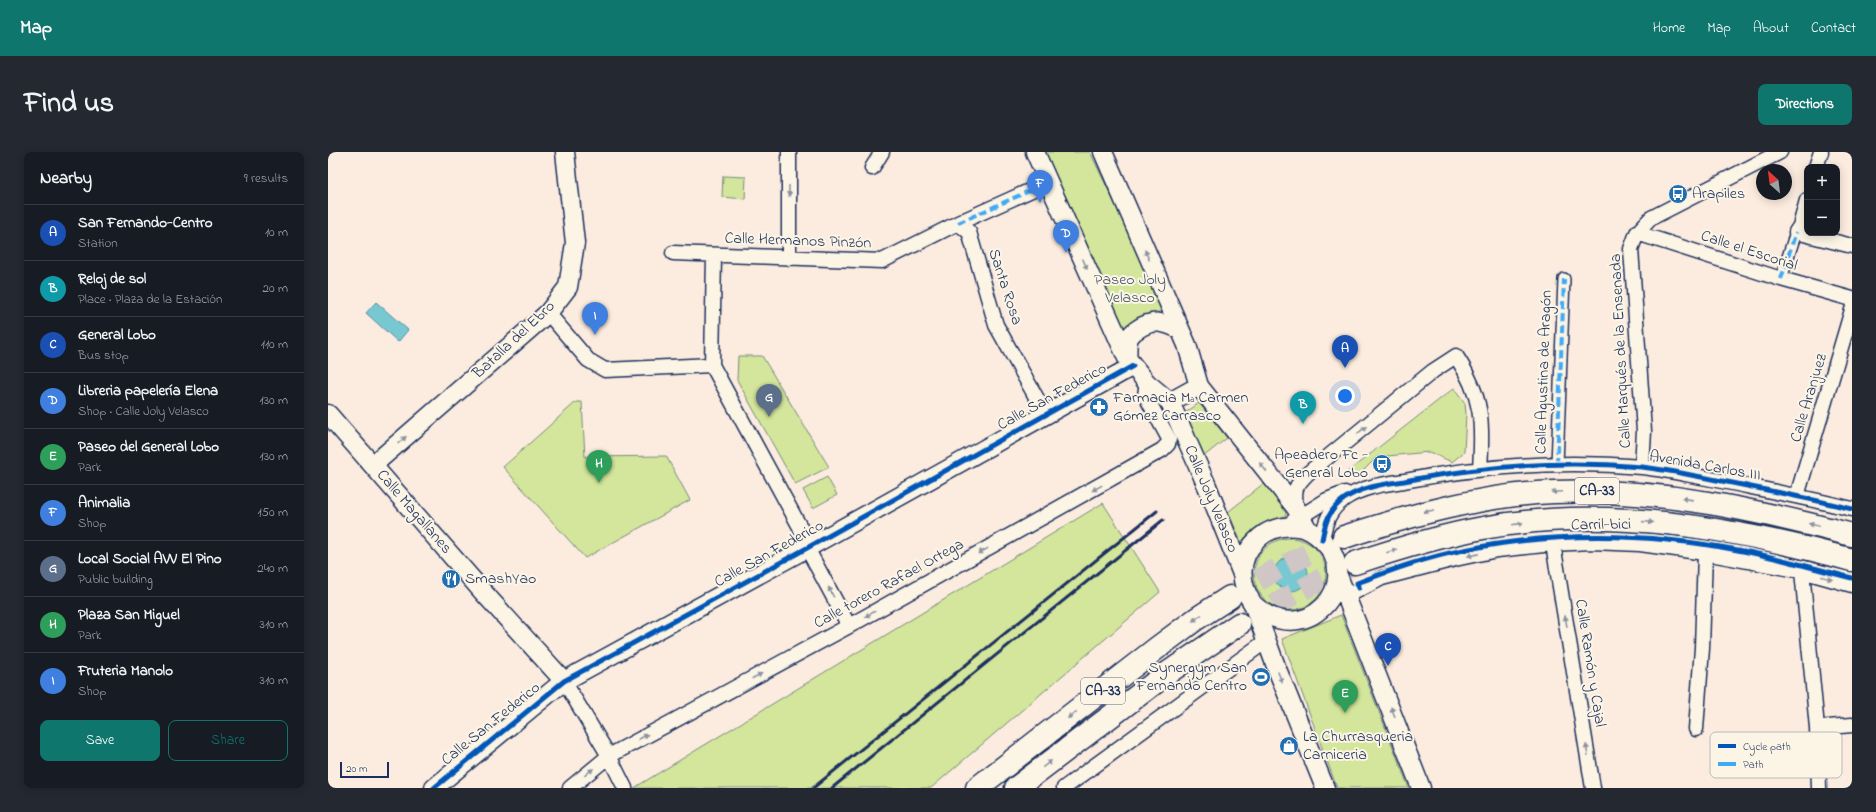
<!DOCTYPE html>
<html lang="en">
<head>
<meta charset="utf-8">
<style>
	:root { --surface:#171b24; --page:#242831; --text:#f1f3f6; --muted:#9ea1a6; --line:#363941; --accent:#0f766e }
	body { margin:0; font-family:"Indie Flower",sans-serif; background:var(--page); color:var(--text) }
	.controls { position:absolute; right:12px; top:12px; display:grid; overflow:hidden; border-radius:8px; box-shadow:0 2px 10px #0003 }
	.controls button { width:36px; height:36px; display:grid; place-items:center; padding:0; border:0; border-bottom:1px solid var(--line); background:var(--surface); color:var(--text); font:20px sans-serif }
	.compass { position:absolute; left:1428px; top:12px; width:36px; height:36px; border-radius:50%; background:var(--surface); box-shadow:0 2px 10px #0003; rotate:332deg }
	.scale { position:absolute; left:12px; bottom:10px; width:49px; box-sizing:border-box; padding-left:4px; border:2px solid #1b2f5e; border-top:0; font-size:11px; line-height:14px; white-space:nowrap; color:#1b2f5e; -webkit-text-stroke:3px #fcf5e5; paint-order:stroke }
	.you { position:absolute; left:1017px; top:244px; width:14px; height:14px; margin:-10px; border:3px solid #fff; border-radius:50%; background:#1a73e8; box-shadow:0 0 0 6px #1a73e833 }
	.badge { display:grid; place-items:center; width:26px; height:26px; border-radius:50%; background:var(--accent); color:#fff; font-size:13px; font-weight:700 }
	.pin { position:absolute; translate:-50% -33px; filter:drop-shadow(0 1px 2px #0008) }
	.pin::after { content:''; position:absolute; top:21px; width:14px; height:12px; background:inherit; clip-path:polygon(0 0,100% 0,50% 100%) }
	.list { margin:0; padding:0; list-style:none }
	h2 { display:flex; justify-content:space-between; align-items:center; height:52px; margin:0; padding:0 16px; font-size:17px }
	h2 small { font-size:13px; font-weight:400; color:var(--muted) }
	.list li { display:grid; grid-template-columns:26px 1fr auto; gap:12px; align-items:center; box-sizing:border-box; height:56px; padding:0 16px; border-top:1px solid var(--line) }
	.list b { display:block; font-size:15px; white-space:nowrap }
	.list p { margin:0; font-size:13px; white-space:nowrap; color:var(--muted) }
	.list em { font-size:13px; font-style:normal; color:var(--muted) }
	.actions { display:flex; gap:8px; padding:12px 16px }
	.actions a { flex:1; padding:9px 0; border:1px solid var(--accent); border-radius:8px; text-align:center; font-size:14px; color:var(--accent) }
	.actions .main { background:var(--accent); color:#fff }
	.map { position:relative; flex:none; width:1524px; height:636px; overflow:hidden; border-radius:8px }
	header { display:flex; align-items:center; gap:24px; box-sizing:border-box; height:56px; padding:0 20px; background:var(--accent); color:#fff }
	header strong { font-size:19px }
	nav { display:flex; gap:22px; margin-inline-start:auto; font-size:14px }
	.intro { display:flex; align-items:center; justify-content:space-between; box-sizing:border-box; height:96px; padding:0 24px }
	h1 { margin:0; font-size:28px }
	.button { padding:10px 18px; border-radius:8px; background:var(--accent); color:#fff; font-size:14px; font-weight:700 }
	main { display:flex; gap:24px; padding:0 24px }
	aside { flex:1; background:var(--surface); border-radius:8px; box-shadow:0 2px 10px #0003 }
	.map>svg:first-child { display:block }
</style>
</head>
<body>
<header>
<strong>Map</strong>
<nav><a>Home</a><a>Map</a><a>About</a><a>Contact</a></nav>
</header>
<div class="intro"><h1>Find us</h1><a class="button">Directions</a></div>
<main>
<aside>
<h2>Nearby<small>9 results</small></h2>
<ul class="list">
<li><span class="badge" style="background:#1a4fb4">A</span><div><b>San Fernando-Centro</b><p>Station</p></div><em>10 m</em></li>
<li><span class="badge" style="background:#0f9aa8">B</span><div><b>Reloj de sol</b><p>Place · Plaza de la Estación</p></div><em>20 m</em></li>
<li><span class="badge" style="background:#1a4fb4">C</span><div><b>General Lobo</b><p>Bus stop</p></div><em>110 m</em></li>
<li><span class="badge" style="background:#3f7fe0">D</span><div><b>Libreria papelería Elena</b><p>Shop · Calle Joly Velasco</p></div><em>130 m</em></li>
<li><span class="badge" style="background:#2e9e5b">E</span><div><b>Paseo del General Lobo</b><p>Park</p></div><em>130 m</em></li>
<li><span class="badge" style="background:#3f7fe0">F</span><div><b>Animalia</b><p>Shop</p></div><em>150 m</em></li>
<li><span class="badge" style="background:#5c6f8a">G</span><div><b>Local Social AVV El Pino</b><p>Public building</p></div><em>240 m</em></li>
<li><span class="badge" style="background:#2e9e5b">H</span><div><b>Plaza San Miguel</b><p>Park</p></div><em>310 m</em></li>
<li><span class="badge" style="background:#3f7fe0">I</span><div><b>Fruteria Manolo</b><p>Shop</p></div><em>310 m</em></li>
</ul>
<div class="actions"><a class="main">Save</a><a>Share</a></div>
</aside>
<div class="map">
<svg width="1524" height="636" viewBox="0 0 1524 636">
	<rect width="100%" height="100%" fill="#fcecdf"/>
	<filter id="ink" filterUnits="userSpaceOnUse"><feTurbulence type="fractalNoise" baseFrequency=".025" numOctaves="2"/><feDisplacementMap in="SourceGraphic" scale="8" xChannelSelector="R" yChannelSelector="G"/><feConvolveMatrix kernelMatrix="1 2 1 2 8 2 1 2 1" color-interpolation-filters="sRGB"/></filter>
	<g filter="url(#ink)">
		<path fill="#d3e69b" stroke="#778a7c" d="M713,0H762L835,151L832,159L801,174L796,175L792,173Z
			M395,24L418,25L417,47L394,45Z
			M410,204H434L501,315L467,332L409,228Z
			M1126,236L1137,251L1138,262L1136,300L1124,310L1101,300L1049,305L1029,325H1013Z
			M248,250H254L257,305L338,304L362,348L257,406L175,315Z
			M871,251L899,286L875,305L857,261Z
			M499,325L509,343L485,356L475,338Z
			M936,331L957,358L958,363L933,377L917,391L913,390L900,360Z
			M775,351L832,440L603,636H306Z
			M926 422a36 36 0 1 1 72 0a36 36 0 1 1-72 0Z
			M1013,463L1081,636H1009L954,487Z"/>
		<path fill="#78c8d2" stroke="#538ba4" d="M48,150L80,178L70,190L38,161Z
			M946 422a17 17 0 1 1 34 0a17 17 0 1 1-34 0Z"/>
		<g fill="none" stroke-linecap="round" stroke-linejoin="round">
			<path stroke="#cfc6c5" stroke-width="22" stroke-dasharray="22 11" stroke-linecap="butt" d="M902,445L951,416L1016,385
				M917,469L990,429L1027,411"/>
			<defs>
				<path id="pedestrian" d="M1453,127L1468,80
					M1229,313L1236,127"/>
				<path id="minor" d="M1488,15L1493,0
					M544,16L554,0
					M1479,48L1472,74L1468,80L1524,94
					M630,71L641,80L668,173L718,263
					M1309,81L1453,127L1524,147
					M345,101L554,109L630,71L721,30
					M386,104L384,213L472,375L479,396L521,474
					M461,106V0
					M220,161L260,208L277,218L384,213
					M1314,315L1316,279L1303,97L1309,81L1323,66L1452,0
					M1469,344L1524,158
					M968,356C966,338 966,335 979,322L1105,219L1128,204C1155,245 1155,270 1152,317
					M964,370L999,348L1017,341
					M994,388C997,370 1001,358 1016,347C1033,335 1056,332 1076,329C1153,314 1235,308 1314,315C1341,318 1367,324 1394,329C1438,338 1481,346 1524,357
					M1225,392L1265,636
					M1474,419L1489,576L1491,636
					M1019,444L1054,426L1127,407L1169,398L1225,392L1263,390L1312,392L1377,401L1474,419L1524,433
					M236,529L281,604L297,636
					M1489,576L1524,573
					M1368,577L1374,496L1377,401
					M242,636L281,604L521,474L834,298L840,292L841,287L817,243L819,231
					M736,636L938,489"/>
				<path id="tertiary" d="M707,0L799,206L819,231L842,250L879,334L914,422
					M775,0L859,193L871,234L968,356L980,378
					M799,206C800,200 799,194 800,189C801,184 805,180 810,177C825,167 836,170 851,177
					M842,250L871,234
					M0,262L155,440L236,529
					M45,313L220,161L240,135L247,91L237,0
					M1009,421L1093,636
					M925,452C976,501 1039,431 994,388C988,382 979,376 970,375C955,373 939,377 928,389C910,407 911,432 925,452L949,517L997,636
					M106,636L236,529L479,396L805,214"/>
				<path id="motorway" d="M1016,385C1083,363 1154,343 1226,340C1328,336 1425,357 1524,383
					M1027,411C1069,397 1111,384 1155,376C1279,353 1404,376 1524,408
					M649,636L829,496L868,467L902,445
					M688,636L841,520L911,472"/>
			</defs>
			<use href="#pedestrian" stroke="#1b2f5e" stroke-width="14"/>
			<use href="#minor" stroke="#1b2f5e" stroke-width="17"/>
			<use href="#tertiary" stroke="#1b2f5e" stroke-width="21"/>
			<use href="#motorway" stroke="#1b2f5e" stroke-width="25"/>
			<use href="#pedestrian" stroke="#fcf5e5" stroke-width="11"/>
			<use href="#minor" stroke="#fcf5e5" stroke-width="14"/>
			<use href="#tertiary" stroke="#fcf5e5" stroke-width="18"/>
			<use href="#motorway" stroke="#fcf5e5" stroke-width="22"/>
			<path stroke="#1b2f5e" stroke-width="3" d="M485,636L829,359
				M504,636L835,368"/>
			<path stroke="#3fa9f5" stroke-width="4" stroke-dasharray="8 4" stroke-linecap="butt" d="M630,71L721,30
				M1453,127L1468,80
				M1229,313L1236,127"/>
			<defs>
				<path id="cycleway" d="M994,388C997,370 1001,358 1016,347C1033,335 1056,332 1076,329C1153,314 1235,308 1314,315C1341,318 1367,324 1394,329C1438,338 1481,346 1524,357
					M1031,436L1029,431C1064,418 1099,405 1136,398C1228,379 1324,381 1415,399C1452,406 1488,417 1524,426
					M106,636L236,529L479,396L805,214"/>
			</defs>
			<use href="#cycleway" stroke="#fcf5e5" stroke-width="8"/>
			<use href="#cycleway" stroke="#0057b8" stroke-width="5"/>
		</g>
		<defs><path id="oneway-solid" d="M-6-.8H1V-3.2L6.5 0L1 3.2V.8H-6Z"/></defs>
		<g fill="#8c92a2">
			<use href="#oneway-solid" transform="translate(461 39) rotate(90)"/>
			<use href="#oneway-solid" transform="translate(819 103) rotate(-113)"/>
			<use href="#oneway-solid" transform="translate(757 112) rotate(66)"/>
			<use href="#oneway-solid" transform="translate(1034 278) rotate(-38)"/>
			<use href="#oneway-solid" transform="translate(74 288) rotate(-41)"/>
			<use href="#oneway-solid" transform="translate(935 315) rotate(-129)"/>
			<use href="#oneway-solid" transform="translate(769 336) rotate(151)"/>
			<use href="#oneway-solid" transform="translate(1229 340) rotate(178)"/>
			<use href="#oneway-solid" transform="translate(1359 347) rotate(-172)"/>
			<use href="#oneway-solid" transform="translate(1101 359) rotate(168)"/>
			<use href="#oneway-solid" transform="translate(1320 370) rotate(4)"/>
			<use href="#oneway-solid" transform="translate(1190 372) rotate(-7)"/>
			<use href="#oneway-solid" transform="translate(1486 373) rotate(-165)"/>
			<use href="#oneway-solid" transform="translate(655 399) rotate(151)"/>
			<use href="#oneway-solid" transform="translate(1064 399) rotate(-18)"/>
			<use href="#oneway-solid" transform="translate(1145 403) rotate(169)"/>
			<use href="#oneway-solid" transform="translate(1499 426) rotate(16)"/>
			<use href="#oneway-solid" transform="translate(503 440) rotate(-118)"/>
			<use href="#oneway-solid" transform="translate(542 462) rotate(151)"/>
			<use href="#oneway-solid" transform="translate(869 466) rotate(146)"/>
			<use href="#oneway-solid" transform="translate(1238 469) rotate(-99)"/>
			<use href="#oneway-solid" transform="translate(429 524) rotate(-28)"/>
			<use href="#oneway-solid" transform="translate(952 525) rotate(68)"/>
			<use href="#oneway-solid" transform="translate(1065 560) rotate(-112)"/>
			<use href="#oneway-solid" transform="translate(744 563) rotate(142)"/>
			<use href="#oneway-solid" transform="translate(315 585) rotate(-28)"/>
			<use href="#oneway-solid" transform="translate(1259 598) rotate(-99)"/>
			<use href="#oneway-solid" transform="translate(719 612) rotate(-37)"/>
			<use href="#oneway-solid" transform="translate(261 620) rotate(-39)"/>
		</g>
	</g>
	<defs>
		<symbol id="bus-disc" viewBox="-11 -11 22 22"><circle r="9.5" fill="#1f6fb2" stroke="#fcf5e5"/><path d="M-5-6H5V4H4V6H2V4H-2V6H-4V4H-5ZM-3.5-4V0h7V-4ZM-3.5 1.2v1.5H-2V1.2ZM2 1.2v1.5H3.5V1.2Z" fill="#fff"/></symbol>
		<symbol id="pharmacy-disc" viewBox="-11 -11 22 22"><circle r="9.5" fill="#1f6fb2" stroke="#fcf5e5"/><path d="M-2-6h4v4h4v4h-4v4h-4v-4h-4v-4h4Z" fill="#fff"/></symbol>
		<symbol id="restaurant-disc" viewBox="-11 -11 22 22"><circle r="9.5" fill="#1f6fb2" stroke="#fcf5e5"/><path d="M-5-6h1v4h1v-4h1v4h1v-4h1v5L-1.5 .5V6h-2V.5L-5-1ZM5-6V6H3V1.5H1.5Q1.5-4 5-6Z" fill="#fff"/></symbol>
		<symbol id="stadium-disc" viewBox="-11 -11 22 22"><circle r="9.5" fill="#1f6fb2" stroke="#fcf5e5"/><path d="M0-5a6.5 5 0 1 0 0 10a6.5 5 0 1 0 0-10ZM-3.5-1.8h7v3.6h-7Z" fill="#fff"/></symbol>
		<symbol id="shop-disc" viewBox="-11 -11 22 22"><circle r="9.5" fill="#1f6fb2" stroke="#fcf5e5"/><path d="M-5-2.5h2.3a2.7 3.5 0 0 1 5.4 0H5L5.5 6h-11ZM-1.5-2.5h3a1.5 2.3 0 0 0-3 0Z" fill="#fff"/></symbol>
	</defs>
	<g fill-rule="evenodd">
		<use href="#bus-disc" x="1339" y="31" width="22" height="22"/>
		<use href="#pharmacy-disc" x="760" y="244" width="22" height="22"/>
		<use href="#bus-disc" x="1043" y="301" width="22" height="22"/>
		<use href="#restaurant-disc" x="112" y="416" width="22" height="22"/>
		<use href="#stadium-disc" x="922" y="514" width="22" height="22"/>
		<use href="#shop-disc" x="950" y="583" width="22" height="22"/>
	</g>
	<g text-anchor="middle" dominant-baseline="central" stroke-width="4" stroke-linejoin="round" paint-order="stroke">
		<g fill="#fcf5e5" stroke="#5e6a86" stroke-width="1">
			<rect x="1247" y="326" width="44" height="26" rx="3"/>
			<rect x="753" y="526" width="44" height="26" rx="3"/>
		</g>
		<g font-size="15" font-weight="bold" fill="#1b2f5e">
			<text x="1269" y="339">CA-33</text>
			<text x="775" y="539">CA-33</text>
		</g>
		<g font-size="16" fill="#1b2f5e" stroke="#fcf5e5" text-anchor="start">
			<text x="1364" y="42">Arapiles</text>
			<text x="785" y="246">Farmacia Mª Carmen<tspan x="785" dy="18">Gómez Carrasco</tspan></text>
			<text x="1040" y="303" text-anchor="end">Apeadero Fc -<tspan x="1040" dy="18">General Lobo</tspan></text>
			<text x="137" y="427">SmashYao</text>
			<text x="919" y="516" text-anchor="end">Synergym San<tspan x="919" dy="18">Fernando Centro</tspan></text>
			<text x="975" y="585">La Churrasqueria<tspan x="975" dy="18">Carniceria</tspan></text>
		</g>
		<g font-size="16" fill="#1b2f5e" stroke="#fcf5e5">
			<text transform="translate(470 89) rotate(2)">Calle Hermanos Pinzón</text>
			<text transform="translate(1421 99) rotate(18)">Calle el Escorial</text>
			<text transform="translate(677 135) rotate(72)">Santa Rosa</text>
			<text transform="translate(186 188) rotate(-43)">Batalla del Ebro</text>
			<text transform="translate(1293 199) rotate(-93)">Calle Marqués de la Ensenada</text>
			<text transform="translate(1216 220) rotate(-88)">Calle Agustina de Aragón</text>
			<text transform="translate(724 245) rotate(-29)">Calle San Federico</text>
			<text transform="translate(1481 246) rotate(-73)">Calle Aranjuez</text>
			<text transform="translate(1377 314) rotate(10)">Avenida Carlos III</text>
			<text transform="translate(883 347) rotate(67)">Calle Joly Velasco</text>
			<text transform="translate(86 360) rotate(49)">Calle Magallanes</text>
			<text transform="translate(1273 373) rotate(-1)">Carril-bici</text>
			<text transform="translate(441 402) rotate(-29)">Calle San Federico</text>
			<text transform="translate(561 432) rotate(-29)">Calle torero Rafael Ortega</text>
			<text transform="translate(1262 511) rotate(81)">Calle Ramón y Cajal</text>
			<text transform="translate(163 572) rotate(-39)">Calle San Federico</text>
		</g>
		<g font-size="16" fill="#40546a" stroke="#fcf5e5">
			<text x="802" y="128">Paseo Joly<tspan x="802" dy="18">Velasco</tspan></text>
		</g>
	</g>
	<rect x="1382" y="580" width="132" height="46" rx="6" fill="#fcf5e5" stroke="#b8babc" stroke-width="1"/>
	<rect x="1390" y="592" width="18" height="4" fill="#0057b8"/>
	<rect x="1390" y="610" width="18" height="4" fill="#3fa9f5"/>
	<g font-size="11" fill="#1b2f5e">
		<text x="1415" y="598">Cycle path</text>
		<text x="1415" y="616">Path</text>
	</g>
</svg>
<div class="controls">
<button>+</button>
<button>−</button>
</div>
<svg class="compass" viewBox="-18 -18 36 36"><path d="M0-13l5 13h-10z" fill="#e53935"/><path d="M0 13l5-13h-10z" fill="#9ea1a6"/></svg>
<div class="scale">20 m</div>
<div class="you"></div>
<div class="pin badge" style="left:1017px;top:216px;background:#1a4fb4">A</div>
<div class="pin badge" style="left:975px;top:272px;background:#0f9aa8">B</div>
<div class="pin badge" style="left:1060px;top:514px;background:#1a4fb4">C</div>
<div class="pin badge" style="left:738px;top:101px;background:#3f7fe0">D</div>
<div class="pin badge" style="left:1017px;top:561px;background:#2e9e5b">E</div>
<div class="pin badge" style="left:712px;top:51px;background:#3f7fe0">F</div>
<div class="pin badge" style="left:441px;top:265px;background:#5c6f8a">G</div>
<div class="pin badge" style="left:271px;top:331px;background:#2e9e5b">H</div>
<div class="pin badge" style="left:267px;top:183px;background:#3f7fe0">I</div>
</div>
</main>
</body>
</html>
